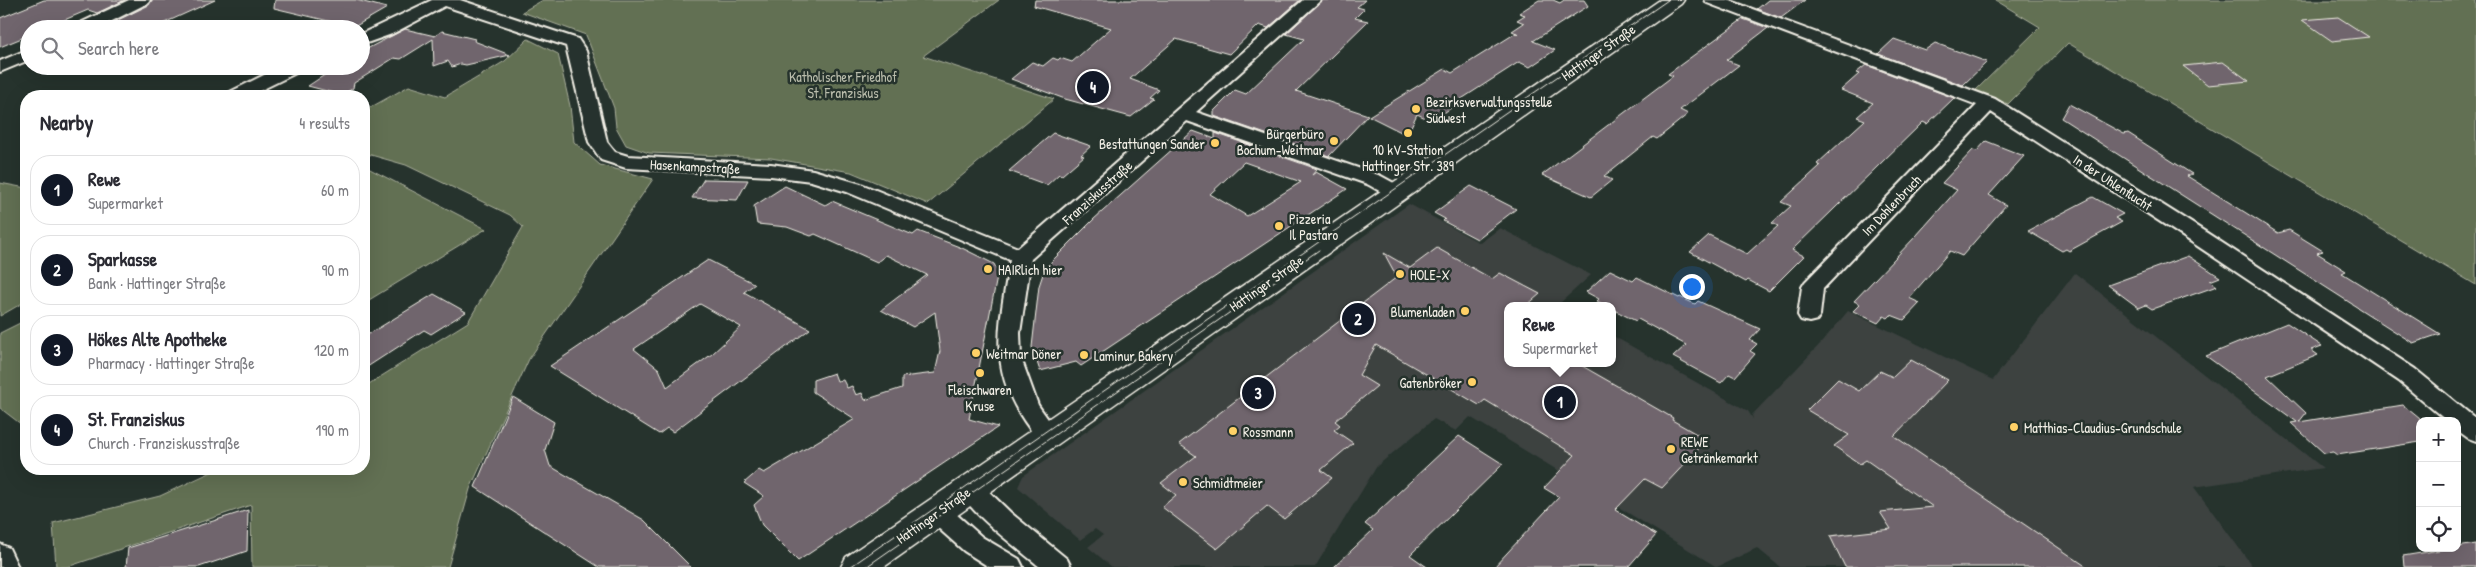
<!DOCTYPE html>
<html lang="en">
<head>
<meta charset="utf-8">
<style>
	:root { --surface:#fff; --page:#f7f7f7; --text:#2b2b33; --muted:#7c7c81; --line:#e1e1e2; --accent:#111827 }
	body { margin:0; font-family:"Patrick Hand",sans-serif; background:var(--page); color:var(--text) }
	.controls { position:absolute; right:15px; bottom:15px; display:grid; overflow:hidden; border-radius:10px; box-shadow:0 5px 20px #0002 }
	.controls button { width:45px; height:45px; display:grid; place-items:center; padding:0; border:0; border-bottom:1px solid var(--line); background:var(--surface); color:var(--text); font:25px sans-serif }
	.you { position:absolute; left:1691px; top:286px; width:18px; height:18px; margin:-12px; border:4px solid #fff; border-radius:50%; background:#1a73e8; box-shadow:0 0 0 8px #1a73e833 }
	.badge { display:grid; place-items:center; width:32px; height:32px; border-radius:50%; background:var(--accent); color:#fff; font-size:16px; font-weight:700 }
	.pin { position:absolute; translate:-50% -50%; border:2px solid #fff; box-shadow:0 1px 5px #0006 }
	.popup { position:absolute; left:1504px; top:302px; width:112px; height:65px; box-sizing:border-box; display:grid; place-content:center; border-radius:10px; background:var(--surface); filter:drop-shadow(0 1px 4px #0005); font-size:16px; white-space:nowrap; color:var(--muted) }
	.popup b { font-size:19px; color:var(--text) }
	.popup::after { content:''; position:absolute; left:50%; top:100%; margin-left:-10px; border:10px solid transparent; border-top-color:var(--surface) }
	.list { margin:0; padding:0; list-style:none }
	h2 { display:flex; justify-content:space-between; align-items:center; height:65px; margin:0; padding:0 20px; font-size:21px }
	h2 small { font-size:16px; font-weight:400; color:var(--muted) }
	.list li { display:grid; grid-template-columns:32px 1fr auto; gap:15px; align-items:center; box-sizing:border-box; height:70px; margin:0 10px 10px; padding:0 10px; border:1px solid var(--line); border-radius:20px }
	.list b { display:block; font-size:19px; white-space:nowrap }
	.list p { margin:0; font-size:16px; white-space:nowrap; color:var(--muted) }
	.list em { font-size:16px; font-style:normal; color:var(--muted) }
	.icon { flex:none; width:28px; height:28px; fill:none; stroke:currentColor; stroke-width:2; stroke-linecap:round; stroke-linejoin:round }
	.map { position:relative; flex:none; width:2476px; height:567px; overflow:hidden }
	.search { position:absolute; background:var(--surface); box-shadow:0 5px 20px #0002; left:20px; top:20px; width:350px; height:55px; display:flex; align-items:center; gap:12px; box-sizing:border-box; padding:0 18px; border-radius:28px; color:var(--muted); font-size:19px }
	.panel { position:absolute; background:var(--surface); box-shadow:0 5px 20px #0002; left:20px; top:90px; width:350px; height:385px; border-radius:20px }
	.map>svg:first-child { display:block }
</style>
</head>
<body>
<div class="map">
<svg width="2476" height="567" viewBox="0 0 2476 567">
	<rect width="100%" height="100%" fill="#26332d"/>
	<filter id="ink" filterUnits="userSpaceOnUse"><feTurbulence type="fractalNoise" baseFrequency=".02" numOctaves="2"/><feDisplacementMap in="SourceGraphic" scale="10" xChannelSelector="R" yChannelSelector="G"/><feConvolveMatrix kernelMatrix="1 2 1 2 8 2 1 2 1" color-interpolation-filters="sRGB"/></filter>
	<g filter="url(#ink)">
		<path fill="#3c4240" d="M1409,204L1480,243L1500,228L1591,275L1559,304L1561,306H1508V363H1612L1613,336L1748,411L1753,419L1752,415L1822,342L1848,311L1993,380L2075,273L2323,468L2194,487L2253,567H1780L1757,548L1717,567L1470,417L1456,431L1434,419L1377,466L1315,567H1112L1088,547L1103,535L1095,529L1080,540L1018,487L1023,476Z"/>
		<path fill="#627052" stroke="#abb09d" d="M543,0H999L923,56L1054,99L928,204L851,172L771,158L649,153L626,145L616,127L614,108L586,35L522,12Z
			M1995,0H2476V285L2068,43L2008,104L1975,91L2040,27Z
			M528,39L558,54L570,106L574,142L600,165L653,179L529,359L470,489L448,567H252L251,505L67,567H56L53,523L160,496L218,469H364V387L468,322L523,227L510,215L406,165L364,153V111L409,86L445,97L505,61Z
			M364,166L486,229L364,303Z
			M0,183L26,188V301L0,316Z
			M26,320V319V428L0,408V333Z"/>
		<path fill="#6f656d" stroke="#f4f1e8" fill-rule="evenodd" d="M44,0H125L97,13L88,10L43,29H29V35L0,47V18Z
			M152,0H215L151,29H133L116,21L149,5Z
			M275,0H356L387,8L354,27L274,8Z
			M1035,0H1300L1268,28L1259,25L1229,54L1176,39L1130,79L1159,90L1150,98L1154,99L1131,117L1065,99L1011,79L1032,62L1043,66L1053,58L1058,60L1060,58L1072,62L1111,28L1034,6Z
			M1323,0H1365L1357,7L1364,9L1355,18L1368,21L1296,91L1368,115L1329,156L1214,116V111L1235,90L1246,94L1304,39L1286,34Z
			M1539,0H1553L1560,3L1564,0H1584L1588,6L1533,41L1555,50L1530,67L1519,62L1449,107L1451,108L1432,121L1417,114L1407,135L1369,116L1445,69L1452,73L1516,33L1519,34L1512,31L1524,23L1517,20L1525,15L1519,13Z
			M1768,0H1805L1781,18L1757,9Z
			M2338,17L2369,37L2332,41L2302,20Z
			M1743,19L1768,28L1726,60L1739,65L1680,110L1688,114L1657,139L1653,137L1604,176L1612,180L1591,197L1542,175L1673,76L1668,74Z
			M405,29L435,36L442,31L475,39L474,41L510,55L466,65L461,64L452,67L448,61L434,66L433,39L401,59L394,58L354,83L353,88L347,92L338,94L308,86L338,66H361V52Z
			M1894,39L1925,50L1935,43L1987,62L1963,85L1878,54Z
			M2223,62L2249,81L2208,85L2183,66Z
			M1866,65L1954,98L1927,124L1923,122L1792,250L1804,256L1769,291L1748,280L1746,282L1690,252L1709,235L1747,254L1778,226L1772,223L1791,206L1781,202L1820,166L1817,164L1865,120L1857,117L1873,103L1841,90L1859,74L1856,73Z
			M2069,104L2124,134L2128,133L2192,174L2187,176L2278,233L2289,230L2323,251L2317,253L2346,271L2342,273L2440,334L2413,343L2061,118Z
			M1193,131L1215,139V133L1317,169L1312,175L1316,172L1347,189L1081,366L1076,362L1040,371L1032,347L1039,286L1045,268L1094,219ZM1244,162L1301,182L1247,216L1210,194Z
			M1053,133L1091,146L1081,155L1084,156L1062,175L1059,174L1047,185L1009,171Z
			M1986,141L2024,156L1989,195L2006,205L1962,256L1950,251L1909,298L1920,303L1904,320L1891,315L1888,318L1884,316L1878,323L1853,311L1860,304L1854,301L1916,236L1957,190L1942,183L1973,150L1977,151Z
			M704,179L748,180L737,200L692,198Z
			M785,186L825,205L832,201L913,235L918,231L962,248L994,264L998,272L969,419L998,427L798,561L762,525L754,505L764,496L744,483L759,470L764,473L855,419L813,392V380L834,373L837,381L843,380L847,388L852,386L856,395L862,393L865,400L902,388V377L935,373L940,351L935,312L913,327L881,310L927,275L886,255L877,262L815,234L811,236L787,227L757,224L754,206Z
			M1471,186L1516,209L1477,239L1443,221L1445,219L1434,213Z
			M2093,197L2123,214L2115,218L2122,222L2069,251L2066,249L2062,251L2028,231Z
			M1437,248L1492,279L1500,273L1540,294L1526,306H1508V363H1577L1673,418L1672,420L1707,440L1662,488L1645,479L1615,510L1656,535L1628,567H1494L1559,497L1544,488L1575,455L1485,400L1479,405L1376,345L1359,375L1377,386L1335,421L1340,425L1334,430L1353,443L1321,470L1332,478L1284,519L1267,506L1217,549L1162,507L1176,495L1161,483L1196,456L1179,444L1397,277L1384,253L1410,268Z
			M2188,256L2220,277L2210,281L2217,286L2152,309L2146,305L2139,308L2108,285Z
			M708,260L755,284L744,292L810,329L673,432L667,428L659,434L550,366ZM700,304L741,327L712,354L667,387L659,369L634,349Z
			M1610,270L1633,281L1637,277L1679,298L1680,297L1695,304L1698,301L1760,329L1750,340L1757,344L1750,351L1755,354L1735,377L1729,374L1721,383L1673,357L1686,345L1638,319L1636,321L1612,309V306H1607L1597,301L1599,299L1586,292Z
			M434,294L466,312L431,334L424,330L364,369V337Z
			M2287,323L2322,346L2311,350L2318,355L2267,376L2306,413L2299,422L2403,405L2420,419V442L2337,455L2333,452L2324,453L2291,423L2297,422L2206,356Z
			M1911,360L1948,380L1894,436L2087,567H1845L1830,536L1891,529L1880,512L1933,507L1866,460L1860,464L1834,446L1849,435L1807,410L1838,379L1859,391L1880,371L1893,377Z
			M513,397L554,422L545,450L550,466L644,520L691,567H599L475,487Z
			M1459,436L1503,464L1410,555L1427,567H1334L1373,530L1365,524Z
			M248,510L247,551L199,567H126L128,548Z
			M2476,544V567H2404L2403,556Z"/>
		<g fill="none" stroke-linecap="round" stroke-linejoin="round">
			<defs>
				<path id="street" d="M129,0H150L148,3L96,29H74L76,25Z
					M432,0H460L578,39L586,51L607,142L615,152L628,156L771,164L813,170L861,184L1018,248L1303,0H1321L1196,112L1381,176L1403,188L1406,192L1403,196C1390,200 1379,190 1367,184L1187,121L1031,259L1020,333L1021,358L1038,405L1060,436L1056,442C1042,447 1038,440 1030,429C986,370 999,326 1010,260L847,192L811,181L771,176L626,168L601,160L589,142L566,46L445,6L392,34L361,45V34Z
					M1705,0H1728L1995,99L2207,233L2415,369L2476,419V441L2468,438L2457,430V421H2447L2399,381L2193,243L1991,112L1823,289L1820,315L1817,320L1809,322L1801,320L1798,315L1802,287L1805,282L1977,105L1707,3Z
					M29,49V60L0,72V61Z
					M282,66H304L302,70L249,96H227L230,92Z
					M970,479L979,482L1011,513L1067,559L1071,567H1040C1016,547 972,515 958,489L961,482Z
					M937,502L946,505L982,537L1019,559L1023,567H989L964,551L928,519L924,512L928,505Z
					M0,544L9,548L18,567H0Z"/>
				<path id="secondary" d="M1660,0H1684L1681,4L884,567H841L846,557Z"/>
			</defs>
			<use href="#street" stroke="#f4f1e8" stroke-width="4"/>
			<use href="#secondary" stroke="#f4f1e8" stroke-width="3"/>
			<use href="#street" fill="#26332d" fill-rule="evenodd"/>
			<use href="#secondary" fill="#26332d" fill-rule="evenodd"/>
			<path stroke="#f4f1e8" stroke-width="1" d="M850,567L1668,0
				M866,567L1319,250"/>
		</g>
	</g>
	<g fill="#ffd166" stroke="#26332d" stroke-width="2">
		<circle cx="1416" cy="109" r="5"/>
		<circle cx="1408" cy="133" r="5"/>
		<circle cx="1334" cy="141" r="5"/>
		<circle cx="1215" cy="143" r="5"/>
		<circle cx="1279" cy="226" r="5"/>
		<circle cx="988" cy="269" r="5"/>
		<circle cx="1400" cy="274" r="5"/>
		<circle cx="1465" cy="311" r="5"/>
		<circle cx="976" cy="353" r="5"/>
		<circle cx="1084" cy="355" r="5"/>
		<circle cx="980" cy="373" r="5"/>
		<circle cx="1472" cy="382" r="5"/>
		<circle cx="2014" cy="427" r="5"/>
		<circle cx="1233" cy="431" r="5"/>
		<circle cx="1671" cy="449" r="5"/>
		<circle cx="1183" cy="482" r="5"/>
	</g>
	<g text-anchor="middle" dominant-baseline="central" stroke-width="5" stroke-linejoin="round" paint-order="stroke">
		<g font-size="14" fill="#f4f1e8" stroke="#26332d">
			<text transform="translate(1598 52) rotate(-35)">Hattinger Straße</text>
			<text transform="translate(695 166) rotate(3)">Hasenkampstraße</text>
			<text transform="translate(2113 182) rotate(33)">In der Uhlenflucht</text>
			<text transform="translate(1097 192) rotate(-42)">Franziskusstraße</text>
			<text transform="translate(1891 205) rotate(-46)">Im Dohlenbruch</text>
			<text transform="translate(1266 283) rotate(-35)">Hattinger Straße</text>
			<text transform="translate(933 515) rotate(-35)">Hattinger Straße</text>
		</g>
		<g font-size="14" fill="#babdac" stroke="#26332d">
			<text x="843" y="76">Katholischer Friedhof<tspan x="843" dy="16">St. Franziskus</tspan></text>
		</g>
		<g font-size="14" fill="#f4f1e8" stroke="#26332d" text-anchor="start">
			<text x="1426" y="101">Bezirksverwaltungsstelle<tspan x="1426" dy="16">Südwest</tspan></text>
			<text x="1324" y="133" text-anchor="end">Bürgerbüro<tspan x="1324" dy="16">Bochum-Weitmar</tspan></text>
			<text x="1205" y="143" text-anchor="end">Bestattungen Sander</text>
			<text x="1408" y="149" text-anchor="middle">10 kV-Station<tspan x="1408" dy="16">Hattinger Str. 389</tspan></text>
			<text x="1289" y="218">Pizzeria<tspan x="1289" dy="16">Il Pastaro</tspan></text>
			<text x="998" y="269">HAIRlich hier</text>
			<text x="1410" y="274">HOLE-X</text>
			<text x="1455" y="311" text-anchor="end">Blumenladen</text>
			<text x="986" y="353">Weitmar Döner</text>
			<text x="1094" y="355">Laminur Bakery</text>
			<text x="1462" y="382" text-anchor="end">Gatenbröker</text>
			<text x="980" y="389" text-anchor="middle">Fleischwaren<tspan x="980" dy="16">Kruse</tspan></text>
			<text x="2024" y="427">Matthias-Claudius-Grundschule</text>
			<text x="1243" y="431">Rossmann</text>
			<text x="1681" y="441">REWE<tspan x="1681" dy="16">Getränkemarkt</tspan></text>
			<text x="1193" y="482">Schmidtmeier</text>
		</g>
	</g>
</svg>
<div class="controls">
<button>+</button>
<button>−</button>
<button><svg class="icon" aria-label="locate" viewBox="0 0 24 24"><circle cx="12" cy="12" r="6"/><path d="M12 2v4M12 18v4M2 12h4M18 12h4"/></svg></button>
</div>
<div class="you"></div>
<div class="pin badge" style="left:1560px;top:402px">1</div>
<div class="popup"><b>Rewe</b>Supermarket</div>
<div class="pin badge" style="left:1358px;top:319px">2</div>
<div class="pin badge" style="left:1258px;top:393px">3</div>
<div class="pin badge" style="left:1093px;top:87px">4</div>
<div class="search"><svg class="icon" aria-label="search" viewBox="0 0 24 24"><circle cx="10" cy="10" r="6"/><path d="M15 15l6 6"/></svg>Search here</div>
<section class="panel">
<h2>Nearby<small>4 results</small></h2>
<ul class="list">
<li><span class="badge">1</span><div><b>Rewe</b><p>Supermarket</p></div><em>60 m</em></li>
<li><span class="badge">2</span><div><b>Sparkasse</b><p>Bank · Hattinger Straße</p></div><em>90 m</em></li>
<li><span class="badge">3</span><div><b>Hökes Alte Apotheke</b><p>Pharmacy · Hattinger Straße</p></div><em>120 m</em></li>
<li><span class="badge">4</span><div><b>St. Franziskus</b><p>Church · Franziskusstraße</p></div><em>190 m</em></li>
</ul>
</section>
</div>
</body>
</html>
